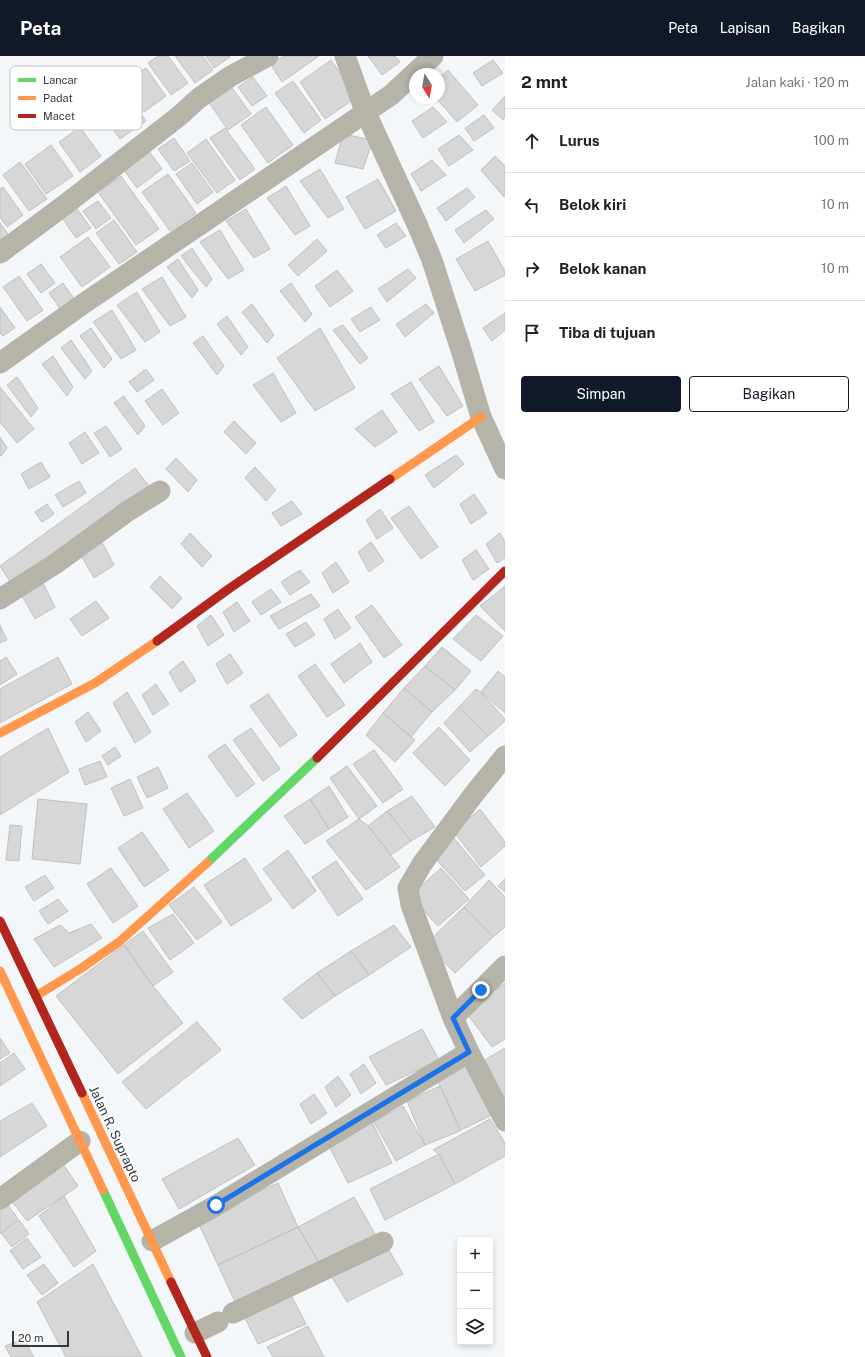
<!DOCTYPE html>
<html lang="id">
<head>
<meta charset="utf-8">
<style>
	:root { --surface:#fff; --page:#f6f6f6; --text:#202124; --muted:#757577; --line:#e0e0e0; --accent:#111827 }
	body { margin:0; font-family:"Public Sans",sans-serif; background:var(--page); color:var(--text) }
	.controls { position:absolute; right:12px; bottom:12px; display:grid; overflow:hidden; border-radius:4px; box-shadow:0 2px 6px #0003 }
	.controls button { width:36px; height:36px; display:grid; place-items:center; padding:0; border:0; border-bottom:1px solid var(--line); background:var(--surface); color:var(--text); font:20px sans-serif }
	.compass { position:absolute; left:409px; top:12px; width:36px; height:36px; border-radius:50%; background:var(--surface); box-shadow:0 2px 6px #0003; rotate:169deg }
	.scale { position:absolute; left:12px; bottom:10px; width:57px; box-sizing:border-box; padding-left:4px; border:2px solid #35383c; border-top:0; font-size:11px; line-height:14px; white-space:nowrap; color:#35383c; -webkit-text-stroke:3px #fff; paint-order:stroke }
	.stop { position:absolute; width:12px; height:12px; margin:-9px; border:3px solid #1a73e8; border-radius:50%; background:#fff }
	.stop.end { background:#1a73e8; border-color:#fff; box-shadow:0 1px 4px #0008 }
	.list { margin:0; padding:0; list-style:none }
	h2 { display:flex; justify-content:space-between; align-items:center; height:52px; margin:0; padding:0 16px; font-size:17px }
	h2 small { font-size:13px; font-weight:400; color:var(--muted) }
	.list li { display:grid; grid-template-columns:26px 1fr auto; gap:12px; align-items:center; box-sizing:border-box; height:64px; padding:0 16px; border-top:1px solid var(--line) }
	.list b { display:block; font-size:15px; white-space:nowrap }
	.list em { font-size:13px; font-style:normal; color:var(--muted) }
	.actions { display:flex; gap:8px; padding:12px 16px }
	.actions a { flex:1; padding:9px 0; border:1px solid var(--accent); border-radius:4px; text-align:center; font-size:14px; color:var(--accent) }
	.actions .main { background:var(--accent); color:#fff }
	.icon { flex:none; width:22px; height:22px; fill:none; stroke:currentColor; stroke-width:2; stroke-linecap:round; stroke-linejoin:round }
	.map { position:relative; flex:none; width:505px; height:1301px; overflow:hidden }
	header { display:flex; align-items:center; gap:24px; box-sizing:border-box; height:56px; padding:0 20px; background:var(--accent); color:#fff }
	header strong { font-size:19px }
	nav { display:flex; gap:22px; margin-inline-start:auto; font-size:14px }
	main { display:flex }
	aside { flex:1; background:var(--surface) }
	.map>svg:first-child { display:block }
</style>
</head>
<body>
<header>
<strong>Peta</strong>
<nav><a>Peta</a><a>Lapisan</a><a>Bagikan</a></nav>
</header>
<main>
<div class="map">
<svg width="505" height="1301" viewBox="0 0 505 1301">
	<rect width="100%" height="100%" fill="#f4f7fa"/>
	<path fill="#d8d7d8" stroke="#c2c1c2" d="M158,0H168L188,27L171,39L148,7Z
		M175,0H203L213,14L195,27Z
		M206,0H229L230,1L214,12Z
		M283,0H319L282,26L271,9Z
		M368,0H395L400,6L382,19Z
		M331,4L357,41L325,63L300,26Z
		M493,4L503,17L482,30L473,17Z
		M146,12L166,40L144,56L124,28Z
		M448,14L478,49L457,66L436,42H439V22Z
		M253,21L267,40L252,50L238,31Z
		M227,25L251,58L228,74L205,41Z
		M293,25L321,64L304,77L275,37Z
		M118,26L146,65L120,83L92,45Z
		M505,40V61L503,64L492,54Z
		M266,51L293,89L268,107L241,69Z
		M433,51L447,66L423,82L412,65Z
		M484,59L494,72L474,85L465,72Z
		M80,71L101,100L80,116L59,86Z
		M225,72L255,113L240,124L210,82Z
		M343,78L373,84L363,113L335,107Z
		M459,79L473,94L449,110L438,93Z
		M174,82L190,105L174,115L158,93Z
		M206,83L235,124L217,137L187,97Z
		M51,89L73,120L46,138L25,108Z
		M146,91L162,113L137,132L121,110Z
		M495,100L505,110V139L504,141L481,114Z
		M432,104L446,119L421,135L411,118Z
		M20,106L47,143L29,155L3,119Z
		M192,107L213,136L197,148L176,118Z
		M320,113L344,153L328,162L300,125Z
		M168,118L196,157L170,175L142,136Z
		M121,120L159,173L136,189L98,136Z
		M378,123L396,155L365,173L346,141Z
		M286,130L310,170L295,179L267,142Z
		M3,131L23,159L7,171L0,161V133Z
		M467,132L475,141L446,165L437,152Z
		M98,145L111,162L96,173L83,155Z
		M72,146L91,172L76,182L58,156Z
		M246,153L270,193L254,202L226,165Z
		M486,154L494,163L464,187L455,174Z
		M114,164L137,196L119,208L96,177Z
		M0,167L8,178L0,184Z
		M396,167L406,180L386,192L377,179Z
		M220,174L244,214L228,223L200,186Z
		M88,181L110,211L82,231L60,201Z
		M317,183L327,195L298,220L288,209Z
		M488,185L505,215V219L475,235L456,203Z
		M192,192L212,223L206,231L181,200Z
		M178,203L198,234L192,242L167,211Z
		M41,208L55,227L41,237L27,218Z
		M408,213L416,222L387,246L378,233Z
		M337,214L353,235L330,251L315,230Z
		M19,220L43,254L27,265L3,231Z
		M162,221L186,261L170,270L142,233Z
		M63,227L75,244L61,254L49,237Z
		M291,227L312,258L305,266L280,235Z
		M137,236L160,276L145,286L117,249Z
		M252,248L274,279L267,287L242,256Z
		M426,248L434,257L405,281L396,268Z
		M0,251L15,272L3,280L0,277Z
		M371,251L380,264L360,276L351,263Z
		M112,254L136,294L121,303L93,266Z
		M505,257V274L492,285L483,272Z
		M227,260L248,291L241,299L217,268Z
		M343,269L368,302L360,308L333,274Z
		M91,272L112,303L104,312L80,280Z
		M320,272L355,332L315,355L277,302Z
		M203,280L224,310L217,319L193,287Z
		M71,284L92,315L85,323L61,292Z
		M53,300L73,331L67,340L42,308Z
		M439,310L463,350L447,360L419,323Z
		M146,313L154,324L137,336L129,326Z
		M273,317L296,357L281,366L253,329Z
		M17,321L38,352L31,361L7,329Z
		M411,326L434,366L419,375L391,338Z
		M0,331L34,373L17,387L0,366Z
		M162,333L179,357L163,369L145,345Z
		M124,340L145,370L138,379L114,347Z
		M382,354L397,376L375,391L355,373Z
		M234,365L256,387L246,398L224,376Z
		M106,370L122,393L110,401L94,377Z
		M85,376L99,397L82,408L69,387Z
		M0,381L7,392L1,400H0Z
		M456,399L464,408L434,432L425,419Z
		M176,402L197,424L188,436L166,413Z
		M41,406L50,421L29,433L21,418Z
		M255,411L276,434L266,445L245,422Z
		M135,412L149,430L11,527L0,510Z
		M79,425L86,437L63,451L55,439Z
		M474,438L487,457L471,468L460,448Z
		M292,445L302,458L281,470L272,457Z
		M47,448L54,458L42,466L35,456Z
		M409,450L438,491L421,503L391,462Z
		M380,453L393,472L377,483L366,464Z
		M190,477L212,500L202,511L181,488Z
		M500,477L505,486V502L497,507L486,488Z
		M101,484L114,509L94,522L79,496Z
		M371,486L384,505L369,516L358,496Z
		M476,494L489,513L473,524L462,504Z
		M336,506L349,526L333,537L322,517Z
		M300,514L310,526L290,539L281,526Z
		M160,520L182,542L172,553L150,531Z
		M42,525L55,551L35,563L21,538Z
		M505,530V575L480,550Z
		M271,533L281,546L261,559L252,546Z
		M311,538L320,550L279,573L270,560Z
		M96,545L109,562L82,580L70,563Z
		M237,546L250,565L234,576L223,556Z
		M372,549L402,589L384,602L355,561Z
		M338,553L351,572L335,583L324,563Z
		M211,559L224,579L208,590L197,570Z
		M476,559L503,580L481,605L453,583Z
		M306,566L315,579L295,591L286,578Z
		M0,569L7,584L0,587Z
		M360,587L372,606L344,627L331,608Z
		M442,591L471,615L455,634L425,610Z
		M230,598L243,617L227,628L216,608Z
		M6,601L17,618L0,629V605Z
		M58,601L72,628L0,667V633Z
		M183,605L196,625L180,636L169,616Z
		M315,608L345,649L327,661L298,620Z
		M425,610L455,634L432,656L404,632Z
		M498,615L505,621V657L481,636Z
		M156,628L169,648L153,659L142,639Z
		M404,632L432,656L411,681L383,657Z
		M476,633L481,636L505,663V665L488,680L459,651Z
		M127,636L151,676L135,687L113,647Z
		M268,638L297,679L280,691L250,650Z
		M459,651L488,680L470,696L444,667Z
		M88,656L101,675L86,686L75,666Z
		M383,657L415,684L395,706L366,679Z
		M439,671L470,704L445,730L413,697Z
		M48,672L69,716L0,759V701Z
		M251,672L280,713L263,725L233,684Z
		M225,688L255,728L237,741L208,700Z
		M115,691L121,700L108,709L102,700Z
		M374,694L403,733L383,747L353,708Z
		M100,705L107,721L85,729L79,713Z
		M347,710L377,750L359,763L330,722Z
		M158,711L168,732L147,742L137,721Z
		M130,723L143,752L124,760L111,732Z
		M329,730L348,761L329,773L310,743Z
		M187,737L214,775L189,792L163,753Z
		M412,740L435,771L411,785L387,755Z
		M38,743L87,748L80,808L32,803Z
		M310,743L329,773L305,788L284,760Z
		M480,753L505,786V790L481,811L454,776Z
		M387,755L411,785L391,799L368,770Z
		M359,763L368,770L400,811L366,834L326,785Z
		M10,769L22,770L19,805L6,804Z
		M142,776L169,814L144,831L118,792Z
		M453,781L485,819L465,835L433,800Z
		M288,794L316,835L293,853L263,813Z
		M245,802L272,844L231,870L204,829Z
		M336,805L363,843L338,860L312,821Z
		M111,812L138,850L113,867L87,828Z
		M441,812L469,843L438,870L410,840Z
		M45,819L54,832L34,845L25,831Z
		M505,823V836L498,830Z
		M489,824L505,841V871L493,881L464,851Z
		M194,831L222,866L197,884L169,849Z
		M58,843L68,855L48,868L39,855Z
		M464,851L493,881L455,917L426,888Z
		M173,858L194,887L170,904L148,872Z
		M91,868L102,882L54,911L34,883L60,869L69,877Z
		M394,869L411,891L369,919L351,895Z
		M143,875L173,916L153,930L124,889Z
		M124,889L153,930L183,967L118,1018L56,940Z
		M351,895L369,919L335,940L317,917Z
		M317,917L335,940L302,963L283,943Z
		M505,927V983L492,991L465,955Z
		M197,966L221,994L146,1053L122,1026Z
		M422,973L439,1004L386,1029L369,1001Z
		M0,982L10,997L0,1003Z
		M505,992V1052L478,1008Z
		M14,997L25,1013L0,1030V1007Z
		M470,1003L496,1057L461,1074L435,1019Z
		M364,1008L376,1027L361,1038L350,1018Z
		M338,1020L351,1039L336,1051L325,1031Z
		M440,1030L460,1075L425,1089L407,1045Z
		M314,1038L327,1057L311,1068L300,1048Z
		M32,1047L47,1070L0,1101V1065Z
		M403,1050L425,1089L396,1105L374,1066Z
		M490,1063L505,1087V1100L455,1128L439,1098L433,1094Z
		M372,1066L392,1107L348,1127L327,1086Z
		M238,1082L255,1109L179,1153L162,1123Z
		M439,1098L455,1128L385,1164L370,1133Z
		M63,1108L78,1130L27,1165L7,1139Z
		M278,1127L298,1171L218,1209L197,1164Z
		M64,1140L96,1195L74,1211L39,1160Z
		M354,1141L375,1178L320,1208L298,1171Z
		M5,1145L18,1163L0,1177V1148Z
		M19,1164L29,1178L12,1191L1,1177Z
		M298,1171L320,1208L237,1250L218,1209Z
		M27,1182L41,1201L23,1213L10,1195Z
		M386,1189L403,1218L347,1246L330,1218Z
		M44,1208L58,1227L42,1239L27,1219Z
		M93,1208L142,1301H66L37,1246Z
		M290,1237L306,1268L258,1288L243,1258Z
		M308,1270L324,1301H273L267,1291Z
		M24,1283L34,1301H11L5,1290Z"/>
	<g fill="none" stroke-linecap="round" stroke-linejoin="round">
		<path stroke="#b6b3a8" stroke-width="21" d="M345,0L365,55L416,166L432,204L462,297L481,361L505,413
			M0,197L66,148L178,61L199,42L231,20L268,0
			M0,307L83,248L391,39L433,0
			M0,543L55,508L128,455L160,435
			M505,910L453,962L469,996L505,1065
			M453,962L411,849L408,832L422,808L474,738L505,700
			M0,1143L80,1085
			M152,1185L217,1149L469,996
			M233,1257L383,1186
			M195,1277L218,1266"/>
		<path stroke="#63d668" stroke-width="9" d="M207,807L317,702
			M103,1134L181,1301"/>
		<path stroke="#ff974d" stroke-width="9" d="M390,423L481,361
			M0,677L95,627L157,585
			M0,915L103,1134
			M36,940L80,913L119,886L207,807
			M82,1037L171,1226"/>
		<path stroke="#b3261e" stroke-width="9" d="M157,585L230,532L390,423
			M317,702L505,515
			M0,865L82,1037
			M171,1226L207,1301"/>
	</g>
	<g fill="none" stroke-linecap="round" stroke-linejoin="round">
		<path stroke="#1a73e8" stroke-width="5" d="M216,1149L469,996L453,962L481,934"/>
	</g>
	<g text-anchor="middle" dominant-baseline="central" stroke-width="3" stroke-linejoin="round" paint-order="stroke">
		<g font-size="13" fill="#35383c" stroke="#fff">
			<text transform="translate(115 1078) rotate(65)">Jalan R. Suprapto</text>
		</g>
	</g>
	<rect x="10" y="10" width="132" height="64" rx="6" fill="#fff" stroke="#c2c3c4" stroke-width="1"/>
	<rect x="18" y="22" width="18" height="4" fill="#63d668"/>
	<rect x="18" y="40" width="18" height="4" fill="#ff974d"/>
	<rect x="18" y="58" width="18" height="4" fill="#b3261e"/>
	<g font-size="11" fill="#35383c">
		<text x="43" y="28">Lancar</text>
		<text x="43" y="46">Padat</text>
		<text x="43" y="64">Macet</text>
	</g>
</svg>
<div class="controls">
<button>+</button>
<button>−</button>
<button><svg class="icon" aria-label="layers" viewBox="0 0 24 24"><path d="M12 4l9 5-9 5-9-5zM3 14l9 5 9-5"/></svg></button>
</div>
<svg class="compass" viewBox="-18 -18 36 36"><path d="M0-13l5 13h-10z" fill="#e53935"/><path d="M0 13l5-13h-10z" fill="#757577"/></svg>
<div class="scale">20 m</div>
<div class="stop" style="left:216px;top:1149px"></div>
<div class="stop end" style="left:481px;top:934px"></div>
</div>
<aside>
<h2>2 mnt<small>Jalan kaki · 120 m</small></h2>
<ul class="list">
<li><svg class="icon" aria-label="ahead" viewBox="0 0 24 24"><path d="M12 20V5M6 11l6-6 6 6"/></svg><div><b>Lurus</b></div><em>100 m</em></li>
<li><svg class="icon" aria-label="left" viewBox="0 0 24 24"><path d="M17 20v-9H6M10 6l-5 5 5 5"/></svg><div><b>Belok kiri</b></div><em>10 m</em></li>
<li><svg class="icon" aria-label="right" viewBox="0 0 24 24"><path d="M7 20v-9h11M14 6l5 5-5 5"/></svg><div><b>Belok kanan</b></div><em>10 m</em></li>
<li><svg class="icon" aria-label="arrive" viewBox="0 0 24 24"><path d="M6 21V4h12l-3 4 3 4H6"/></svg><div><b>Tiba di tujuan</b></div></li>
</ul>
<div class="actions"><a class="main">Simpan</a><a>Bagikan</a></div>
</aside>
</main>
</body>
</html>
